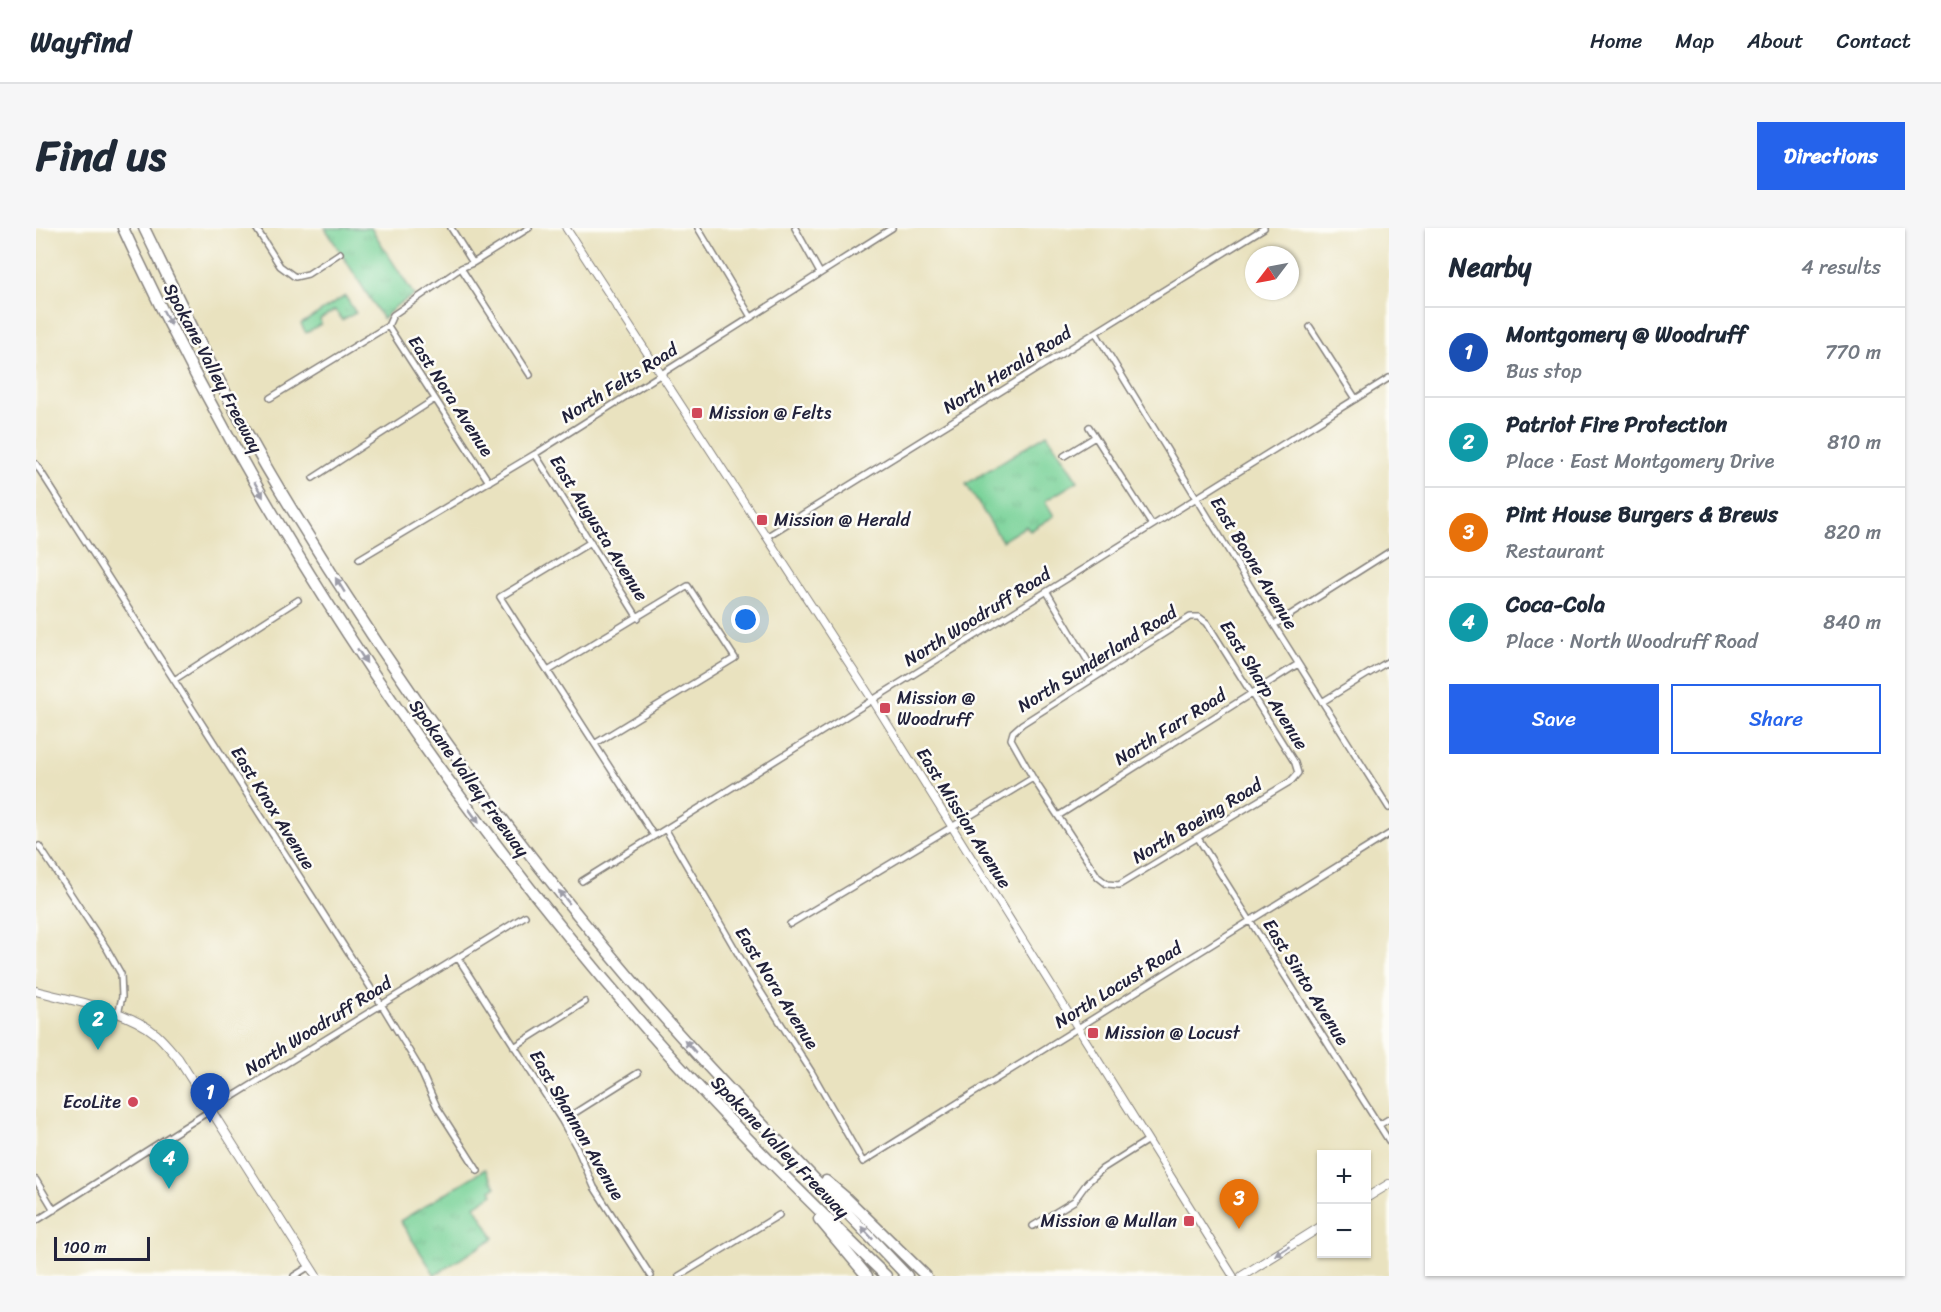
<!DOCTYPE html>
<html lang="en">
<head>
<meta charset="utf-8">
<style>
	:root { --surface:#fff; --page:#f6f6f7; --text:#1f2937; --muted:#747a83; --line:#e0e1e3; --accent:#2563eb }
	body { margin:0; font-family:Sriracha,sans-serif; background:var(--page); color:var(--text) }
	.controls { position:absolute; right:18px; bottom:18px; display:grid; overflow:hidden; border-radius:0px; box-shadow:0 2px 4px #0004 }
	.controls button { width:54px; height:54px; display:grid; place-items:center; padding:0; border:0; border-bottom:2px solid var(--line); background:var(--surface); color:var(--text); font:30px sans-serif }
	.compass { position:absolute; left:1209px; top:18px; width:54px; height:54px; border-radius:50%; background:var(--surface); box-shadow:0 2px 4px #0004; rotate:238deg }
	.scale { position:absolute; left:18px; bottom:15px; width:96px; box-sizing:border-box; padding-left:6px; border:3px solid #22223b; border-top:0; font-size:16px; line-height:21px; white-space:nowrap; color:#22223b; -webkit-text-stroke:4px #fdfcf7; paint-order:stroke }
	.you { position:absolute; left:710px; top:392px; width:21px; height:21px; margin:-15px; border:4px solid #fff; border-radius:50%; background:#1a73e8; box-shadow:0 0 0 9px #1a73e833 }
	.badge { display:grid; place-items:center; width:39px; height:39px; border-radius:50%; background:var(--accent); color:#fff; font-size:20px; font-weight:700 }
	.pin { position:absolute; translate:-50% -50px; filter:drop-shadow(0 2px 3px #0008) }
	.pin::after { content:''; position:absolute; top:32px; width:21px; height:18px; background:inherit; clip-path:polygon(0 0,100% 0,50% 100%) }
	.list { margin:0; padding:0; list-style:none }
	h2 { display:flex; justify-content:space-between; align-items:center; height:78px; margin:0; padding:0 24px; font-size:26px }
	h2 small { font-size:20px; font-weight:400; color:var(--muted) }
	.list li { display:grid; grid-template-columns:39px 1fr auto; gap:18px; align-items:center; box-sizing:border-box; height:90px; padding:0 24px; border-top:2px solid var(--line) }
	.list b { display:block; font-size:22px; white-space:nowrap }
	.list p { margin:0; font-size:20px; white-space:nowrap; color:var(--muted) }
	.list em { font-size:20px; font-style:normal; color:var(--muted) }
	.actions { display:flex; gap:12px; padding:18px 24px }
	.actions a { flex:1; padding:14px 0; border:2px solid var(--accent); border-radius:0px; text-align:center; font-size:21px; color:var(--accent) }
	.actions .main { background:var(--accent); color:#fff }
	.map { position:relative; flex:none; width:1353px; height:1048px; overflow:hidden; border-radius:0px }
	header { display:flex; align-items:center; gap:36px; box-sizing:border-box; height:84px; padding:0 30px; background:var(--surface); border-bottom:2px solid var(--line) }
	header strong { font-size:28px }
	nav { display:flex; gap:33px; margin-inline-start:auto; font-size:21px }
	.intro { display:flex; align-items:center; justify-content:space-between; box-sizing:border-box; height:144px; padding:0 36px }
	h1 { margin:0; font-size:42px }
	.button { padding:15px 27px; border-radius:0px; background:var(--accent); color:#fff; font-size:21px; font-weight:700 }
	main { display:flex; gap:36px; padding:0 36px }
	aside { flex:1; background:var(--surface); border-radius:0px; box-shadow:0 2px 4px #0004 }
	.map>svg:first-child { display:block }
</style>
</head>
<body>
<header>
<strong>Wayfind</strong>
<nav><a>Home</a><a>Map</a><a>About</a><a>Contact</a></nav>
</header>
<div class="intro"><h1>Find us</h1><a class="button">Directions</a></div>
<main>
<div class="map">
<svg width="1353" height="1048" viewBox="0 0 1353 1048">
	<defs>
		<pattern id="grass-tufts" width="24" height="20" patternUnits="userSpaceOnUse" patternTransform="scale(1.5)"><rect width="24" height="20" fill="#78d298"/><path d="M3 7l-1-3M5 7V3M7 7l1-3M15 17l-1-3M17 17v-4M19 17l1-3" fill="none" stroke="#68b484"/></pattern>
	</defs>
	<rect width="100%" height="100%" fill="#fdfcf7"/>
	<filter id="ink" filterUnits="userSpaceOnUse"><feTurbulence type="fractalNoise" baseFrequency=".0167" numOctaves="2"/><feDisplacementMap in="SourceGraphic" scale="12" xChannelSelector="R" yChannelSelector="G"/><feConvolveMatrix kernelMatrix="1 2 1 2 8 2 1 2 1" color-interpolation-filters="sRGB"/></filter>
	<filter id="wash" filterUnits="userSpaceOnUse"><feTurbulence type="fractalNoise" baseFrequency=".008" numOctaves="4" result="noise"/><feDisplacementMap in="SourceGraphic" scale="24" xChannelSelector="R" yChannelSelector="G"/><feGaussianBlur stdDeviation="1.35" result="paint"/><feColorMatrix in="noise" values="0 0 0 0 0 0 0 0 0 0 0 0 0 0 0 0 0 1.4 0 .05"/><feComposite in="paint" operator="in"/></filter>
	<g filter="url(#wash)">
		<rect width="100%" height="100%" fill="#e9e2bf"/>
		<path fill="url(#grass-tufts)" stroke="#4d7a6a" stroke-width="1.5" d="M289,0H335L378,67L360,78L347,91Z
			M309,68L320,85L306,92L299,82L284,91L285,96L270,105L265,96Z
			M1011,206L1042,253L1009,273L1018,288L994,303L990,298L966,313L930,256Z
			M449,941L460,959L455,962L457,966L439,978L458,1010L399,1047L364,993Z"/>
	</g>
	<g filter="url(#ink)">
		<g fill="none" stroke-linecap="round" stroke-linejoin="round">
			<defs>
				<path id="minor" d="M220,0L244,38L259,49L272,46L304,25
					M415,0L437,35
					M662,0L715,89
					M759,0L784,45
					M425,40L494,147
					M352,98L453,254
					M1274,99L1320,171
					M1060,105L1238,397L1353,580
					M234,170L352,98L357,87L425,40L437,35L493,0
					M1053,199L1116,297
					M499,226L602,390
					M1028,228L1059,209
					M0,236L345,776L383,839L401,879L442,943
					M277,250L399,171
					M730,309L1228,0
					M555,314L464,369L618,608
					M323,331L499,226L856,0
					M1011,364L1060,447
					M1154,389H1163L1171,395L1259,535L1262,545L1255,553L1083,657L1071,656L1062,649L997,550L975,511L977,504L986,496Z
					M1238,397L1353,324
					M512,443L652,358L699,430L560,515
					M138,452L262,372
					M1286,474L1353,433
					M1022,588L1262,436
					M630,602L716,750L775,843L827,934L1353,606
					M1162,610L1353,913
					M3,618L71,721L85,746L86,769L82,786
					M546,653L1353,150
					M754,696L997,550
					M422,730L526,893L541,920L558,959L615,1048
					M478,819L549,774
					M526,893L602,845
					M1343,897L1353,891
					M0,952L18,982
					M0,993L175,882L489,688
					M997,998L1038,973L1051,955L1066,941L1112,912
					M258,1048L274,1038
					M643,1048L743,987"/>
				<path id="tertiary" d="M530,0L836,471L1197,1048"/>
				<path id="secondary" d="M0,763C37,773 90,781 120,806C128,813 135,822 142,830L280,1048"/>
				<path id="primary" d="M1330,970L1353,956
					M1206,1048L1286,998"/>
				<path id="motorway" d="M87,0C219,286 394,550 600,789C678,880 764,964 850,1048
					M108,0C151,88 193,178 244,262C349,436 467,601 599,756C685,857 780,951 871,1048
					M790,953L809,969L890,1048
					M783,991L831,1048"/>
			</defs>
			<use href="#minor" stroke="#86827d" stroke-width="8"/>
			<use href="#tertiary" stroke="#86827d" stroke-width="9"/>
			<use href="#secondary" stroke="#86827d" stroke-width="10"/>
			<use href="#primary" stroke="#86827d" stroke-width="10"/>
			<use href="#motorway" stroke="#86827d" stroke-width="13"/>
			<use href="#minor" stroke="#fff" stroke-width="5"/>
			<use href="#tertiary" stroke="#fff" stroke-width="7"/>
			<use href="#secondary" stroke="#fff" stroke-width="8"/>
			<use href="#primary" stroke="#fff" stroke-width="8"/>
			<use href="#motorway" stroke="#fff" stroke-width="10"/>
		</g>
		<defs><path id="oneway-solid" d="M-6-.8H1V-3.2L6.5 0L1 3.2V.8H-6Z" transform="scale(1.5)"/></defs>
		<g fill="#9c9ca7">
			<use href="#oneway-solid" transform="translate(131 90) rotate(63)"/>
			<use href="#oneway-solid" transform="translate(223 262) rotate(60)"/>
			<use href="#oneway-solid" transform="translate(304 357) rotate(-122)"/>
			<use href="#oneway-solid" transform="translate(326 428) rotate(57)"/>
			<use href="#oneway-solid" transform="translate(438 588) rotate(54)"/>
			<use href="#oneway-solid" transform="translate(528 669) rotate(-129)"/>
			<use href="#oneway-solid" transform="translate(654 818) rotate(-132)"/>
			<use href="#oneway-solid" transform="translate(831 1005) rotate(-133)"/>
			<use href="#oneway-solid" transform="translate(1246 1023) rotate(148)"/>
		</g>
	</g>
	<g fill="#d1495b" stroke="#fdfcf7" stroke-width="2">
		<rect x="655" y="179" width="12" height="12" rx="3"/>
		<rect x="720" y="286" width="12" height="12" rx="3"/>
		<rect x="843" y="474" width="12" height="12" rx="3"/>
		<rect x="1051" y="799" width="12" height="12" rx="3"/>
		<circle cx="97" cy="874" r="6"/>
		<rect x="1147" y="987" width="12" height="12" rx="3"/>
	</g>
	<g text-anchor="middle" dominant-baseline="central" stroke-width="5" stroke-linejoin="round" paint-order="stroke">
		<g font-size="18" fill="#22223b" stroke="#fdfcf7">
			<text transform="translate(177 140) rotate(62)">Spokane Valley Freeway</text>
			<text transform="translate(971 142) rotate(-32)">North Herald Road</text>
			<text transform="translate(583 155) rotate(-32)">North Felts Road</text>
			<text transform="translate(415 168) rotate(57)">East Nora Avenue</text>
			<text transform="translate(563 300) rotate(58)">East Augusta Avenue</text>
			<text transform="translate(1218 335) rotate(59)">East Boone Avenue</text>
			<text transform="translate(941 389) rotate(-32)">North Woodruff Road</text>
			<text transform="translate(1061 431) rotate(-32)">North Sunderland Road</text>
			<text transform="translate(1228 457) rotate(58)">East Sharp Avenue</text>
			<text transform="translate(1134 499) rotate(-32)">North Farr Road</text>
			<text transform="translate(433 550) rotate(54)">Spokane Valley Freeway</text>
			<text transform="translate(237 580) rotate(58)">East Knox Avenue</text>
			<text transform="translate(928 590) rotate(58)">East Mission Avenue</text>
			<text transform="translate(1161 593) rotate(-31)">North Boeing Road</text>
			<text transform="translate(1270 754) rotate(58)">East Sinto Avenue</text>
			<text transform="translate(1082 757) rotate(-32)">North Locust Road</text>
			<text transform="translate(741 760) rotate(58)">East Nora Avenue</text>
			<text transform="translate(282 798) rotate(-32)">North Woodruff Road</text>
			<text transform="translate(541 897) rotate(60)">East Shannon Avenue</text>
			<text transform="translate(744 919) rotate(46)">Spokane Valley Freeway</text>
		</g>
		<g font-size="18" fill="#22223b" stroke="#fdfcf7" text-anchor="start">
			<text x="673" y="185">Mission @ Felts</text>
			<text x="738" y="292">Mission @ Herald</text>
			<text x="861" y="470">Mission @<tspan x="861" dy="21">Woodruff</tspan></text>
			<text x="1069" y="805">Mission @ Locust</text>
			<text x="85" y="874" text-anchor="end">EcoLite</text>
			<text x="1141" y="993" text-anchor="end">Mission @ Mullan</text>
		</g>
	</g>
</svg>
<div class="controls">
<button>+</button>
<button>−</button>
</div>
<svg class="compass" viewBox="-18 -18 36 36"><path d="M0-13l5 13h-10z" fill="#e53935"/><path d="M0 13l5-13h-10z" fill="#747a83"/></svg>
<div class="scale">100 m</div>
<div class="you"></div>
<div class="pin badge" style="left:174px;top:895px;background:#1a4fb4">1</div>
<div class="pin badge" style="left:62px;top:822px;background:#0f9aa8">2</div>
<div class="pin badge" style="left:1203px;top:1001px;background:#e8710a">3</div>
<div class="pin badge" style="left:133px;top:961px;background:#0f9aa8">4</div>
</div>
<aside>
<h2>Nearby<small>4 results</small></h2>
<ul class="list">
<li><span class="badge" style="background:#1a4fb4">1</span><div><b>Montgomery @ Woodruff</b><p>Bus stop</p></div><em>770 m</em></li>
<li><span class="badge" style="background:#0f9aa8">2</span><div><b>Patriot Fire Protection</b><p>Place · East Montgomery Drive</p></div><em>810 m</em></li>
<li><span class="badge" style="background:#e8710a">3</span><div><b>Pint House Burgers &amp; Brews</b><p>Restaurant</p></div><em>820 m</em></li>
<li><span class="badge" style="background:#0f9aa8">4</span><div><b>Coca-Cola</b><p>Place · North Woodruff Road</p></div><em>840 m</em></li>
</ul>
<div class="actions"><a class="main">Save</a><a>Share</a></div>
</aside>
</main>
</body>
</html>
